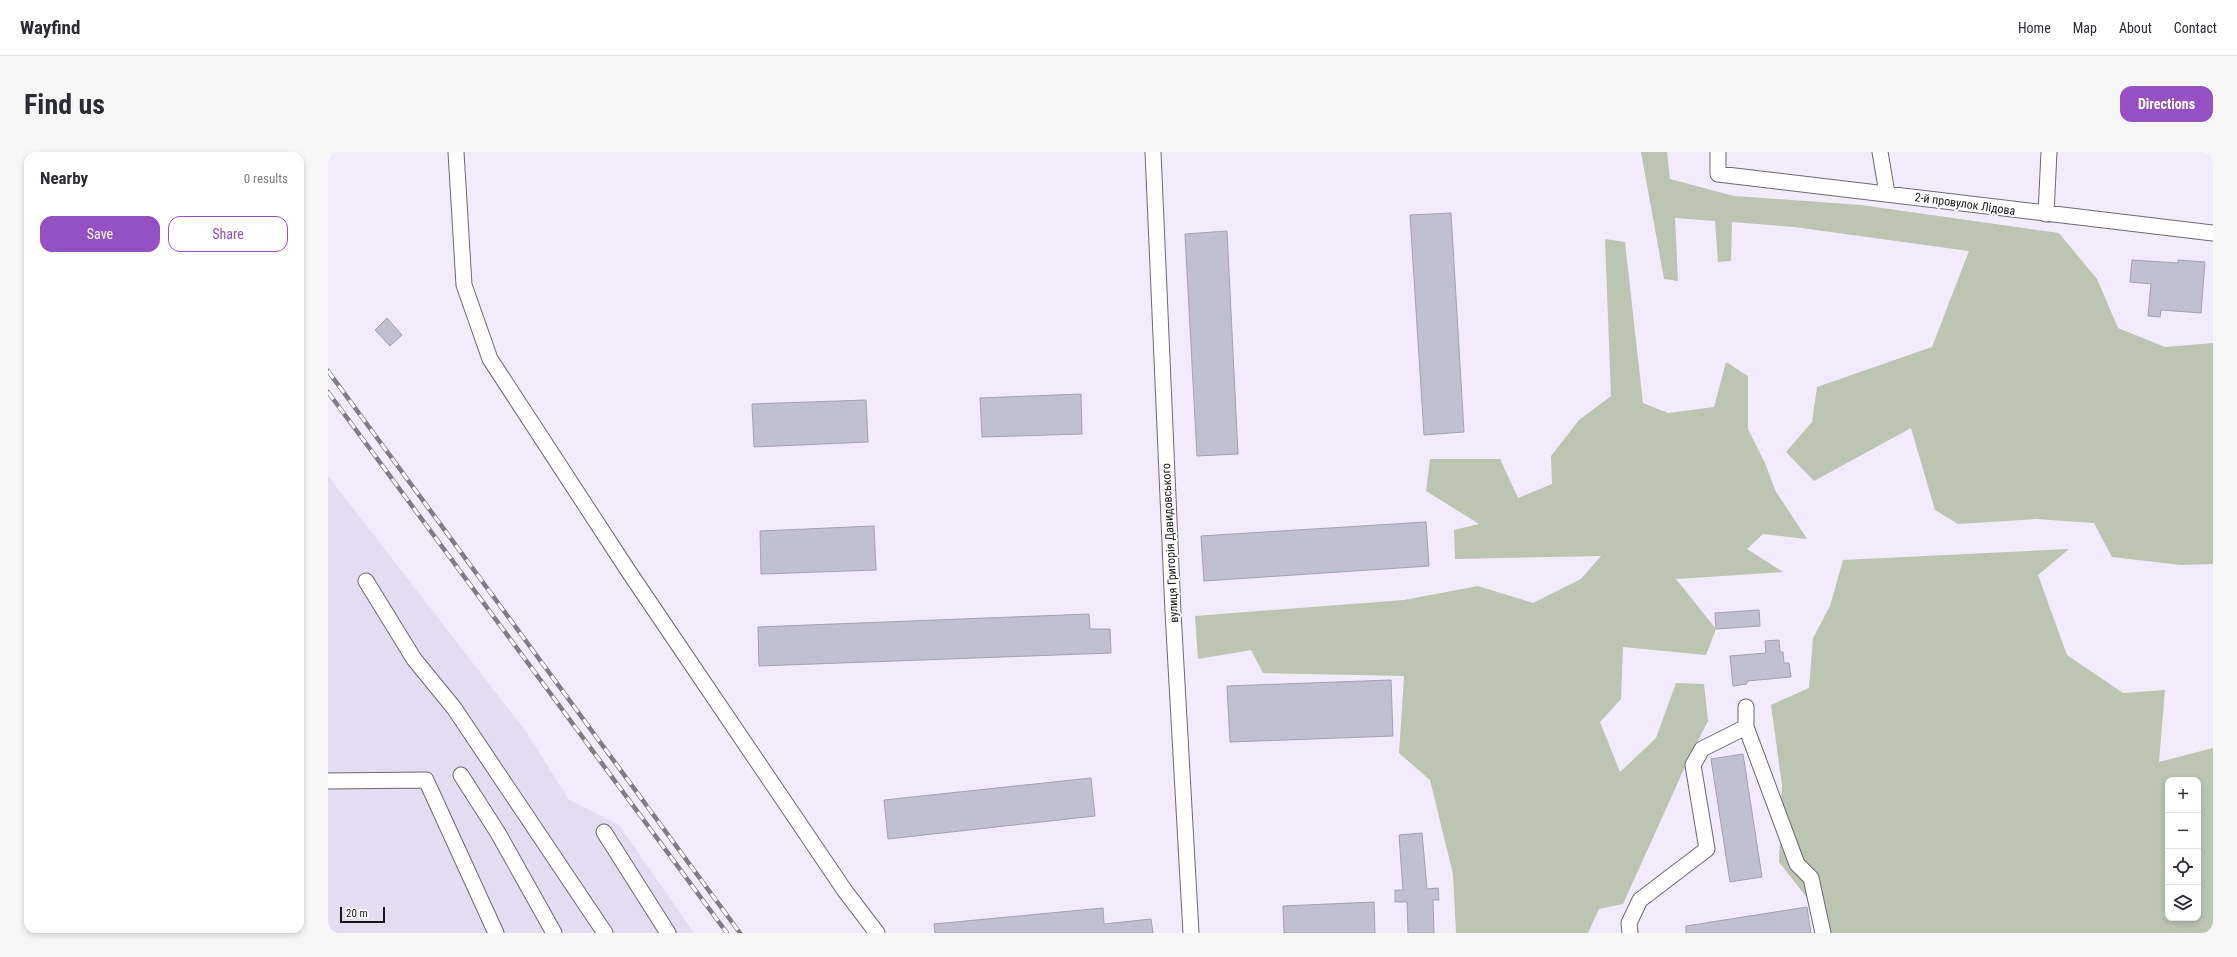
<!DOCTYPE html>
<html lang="en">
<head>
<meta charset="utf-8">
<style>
	:root { --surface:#fff; --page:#f7f7f7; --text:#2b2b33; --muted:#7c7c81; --line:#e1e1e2; --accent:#9550c4 }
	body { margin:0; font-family:"Roboto Condensed",sans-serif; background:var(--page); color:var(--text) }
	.controls { position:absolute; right:12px; bottom:12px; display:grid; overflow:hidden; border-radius:8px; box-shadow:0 2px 6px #0003 }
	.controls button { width:36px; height:36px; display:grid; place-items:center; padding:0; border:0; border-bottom:1px solid var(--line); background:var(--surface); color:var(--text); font:20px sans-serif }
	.scale { position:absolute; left:12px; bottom:10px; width:45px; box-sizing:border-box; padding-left:4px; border:2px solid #18151b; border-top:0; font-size:11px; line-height:14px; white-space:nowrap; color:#18151b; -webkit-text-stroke:3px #fff; paint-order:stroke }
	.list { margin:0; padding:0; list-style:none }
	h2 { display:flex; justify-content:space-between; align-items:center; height:52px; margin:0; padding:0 16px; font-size:17px }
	h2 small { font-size:13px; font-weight:400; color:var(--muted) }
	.actions { display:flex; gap:8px; padding:12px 16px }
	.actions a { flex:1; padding:9px 0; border:1px solid var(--accent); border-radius:12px; text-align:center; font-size:14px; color:var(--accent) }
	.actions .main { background:var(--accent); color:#fff }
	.icon { flex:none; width:22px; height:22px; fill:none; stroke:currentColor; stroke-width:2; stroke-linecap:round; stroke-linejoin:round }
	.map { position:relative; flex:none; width:1885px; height:781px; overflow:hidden; border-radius:12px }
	header { display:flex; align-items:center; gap:24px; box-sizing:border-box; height:56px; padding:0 20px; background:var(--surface); border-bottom:1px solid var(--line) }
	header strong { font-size:19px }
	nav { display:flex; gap:22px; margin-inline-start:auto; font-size:14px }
	.intro { display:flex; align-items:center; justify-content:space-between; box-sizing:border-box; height:96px; padding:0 24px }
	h1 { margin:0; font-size:28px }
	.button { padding:10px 18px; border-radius:12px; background:var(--accent); color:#fff; font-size:14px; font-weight:700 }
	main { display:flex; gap:24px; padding:0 24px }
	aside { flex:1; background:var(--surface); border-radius:12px; box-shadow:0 2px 6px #0003 }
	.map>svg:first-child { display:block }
</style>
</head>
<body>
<header>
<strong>Wayfind</strong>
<nav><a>Home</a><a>Map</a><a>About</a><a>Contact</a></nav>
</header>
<div class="intro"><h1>Find us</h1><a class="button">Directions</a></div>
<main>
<aside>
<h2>Nearby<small>0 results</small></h2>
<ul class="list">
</ul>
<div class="actions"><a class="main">Save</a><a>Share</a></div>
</aside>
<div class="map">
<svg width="1885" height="781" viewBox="0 0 1885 781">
	<rect width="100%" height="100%" fill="#f1ebfb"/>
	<path fill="#e4dcf1" d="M0,324L199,581L241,648L291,673L366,781H0Z"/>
	<path fill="#bcc4b2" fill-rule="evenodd" d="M1313,0H1339L1342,27L1406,44L1533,53L1731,81L1769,127L1790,176L1837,195L1885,191V412L1853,413L1784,405L1766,371L1708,367L1630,372L1607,358L1583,276L1486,329L1458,300L1484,270L1489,235L1604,195L1641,99L1466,75L1404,70L1403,109L1390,110L1387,69L1347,66L1350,129L1336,127Z
		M1277,87L1297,90L1315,251L1340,261L1386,255L1398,210L1420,224V277L1437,311L1447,338L1479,387L1435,382L1419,397L1455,420L1348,427L1388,477L1378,503L1295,495L1293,547L1272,570L1292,620L1328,586L1348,531L1376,532L1380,569L1361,606L1295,752L1271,757L1260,781H1128L1125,722L1102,628L1071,601L1076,524L935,521L923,498L870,507L867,464L1076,448L1150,434L1205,451L1253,427L1273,404L1127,407L1126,378L1151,372L1098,339L1102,307H1172L1190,346L1224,332L1223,304L1251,268L1283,244Z
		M1741,397L1710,423L1739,503L1795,541L1837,538L1831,610L1885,596V781H1498L1480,747L1451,710L1454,633L1443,553L1481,536L1485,486L1502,454L1515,408ZM1840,628H1870V766H1840Z"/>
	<path fill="#c1c0d0" stroke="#a2a1b1" d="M1123,61L1136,280L1096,283L1082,63Z
		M899,79L910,302L869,304L857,82Z
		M1804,108L1850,111V108L1877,110L1873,161L1833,158L1832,165L1820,164L1823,132L1802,130Z
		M59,166L74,183L62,194L47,178Z
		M753,242L754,282L654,285L652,246Z
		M538,248L540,290L426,295L424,252Z
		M1098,370L1101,414L876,429L873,384Z
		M546,374L548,418L433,422L432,379Z
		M1431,458L1432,474L1388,477L1387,461Z
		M761,462L762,477H782L783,501L431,514L430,475Z
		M1451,488L1452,500H1455L1456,511H1461L1463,525L1419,529V532L1405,534L1402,504L1438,501L1437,489Z
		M1063,528L1065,584L902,590L899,534Z
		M1415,602L1434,725L1402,730L1383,607Z
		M763,626L767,664L560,687L556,648Z
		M1094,681L1099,737L1110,736L1111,748H1105L1106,781H1080L1079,750H1067V738H1075L1071,683Z
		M1046,750L1047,781H956L955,754Z
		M1479,755L1483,781H1358V774Z
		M775,756L776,772L823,767L825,781H607L606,772Z"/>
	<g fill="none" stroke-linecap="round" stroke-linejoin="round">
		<defs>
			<path id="minor" d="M128,0L136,133L162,207L301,420L517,739L549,781
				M825,0L845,460L863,781
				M1390,0V22L1885,81
				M1552,0L1559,41
				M1718,62L1721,0
				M38,429L86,507L126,556L277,781
				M1418,555V575L1469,712L1483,726L1495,781
				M133,623L170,681L226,781
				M0,629L98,628L168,781
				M276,680L340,781
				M1302,781L1301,771L1312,748L1379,697L1365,613L1374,597L1418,575"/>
		</defs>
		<use href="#minor" stroke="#6d6876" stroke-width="17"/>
		<use href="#minor" stroke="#fff" stroke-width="15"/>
		<defs>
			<path id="rail" d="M0,219L412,781
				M0,240L399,781"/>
		</defs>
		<use href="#rail" stroke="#807c87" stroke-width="4.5"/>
		<use href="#rail" stroke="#fff" stroke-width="3" stroke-dasharray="9" stroke-linecap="butt"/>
	</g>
	<g text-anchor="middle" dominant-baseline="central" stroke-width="3.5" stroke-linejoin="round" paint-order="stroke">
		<g font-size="12" fill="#18151b" stroke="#fff">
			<text transform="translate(1637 52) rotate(8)">2-й провулок Лідова</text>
			<text transform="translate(842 391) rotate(-93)">вулиця Григорія Давидовського</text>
		</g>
	</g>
</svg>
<div class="controls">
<button>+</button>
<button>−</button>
<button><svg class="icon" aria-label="locate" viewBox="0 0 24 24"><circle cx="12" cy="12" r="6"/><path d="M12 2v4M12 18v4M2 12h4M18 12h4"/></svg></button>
<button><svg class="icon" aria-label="layers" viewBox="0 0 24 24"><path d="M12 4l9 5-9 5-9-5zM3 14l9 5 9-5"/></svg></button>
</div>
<div class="scale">20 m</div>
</div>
</main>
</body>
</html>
